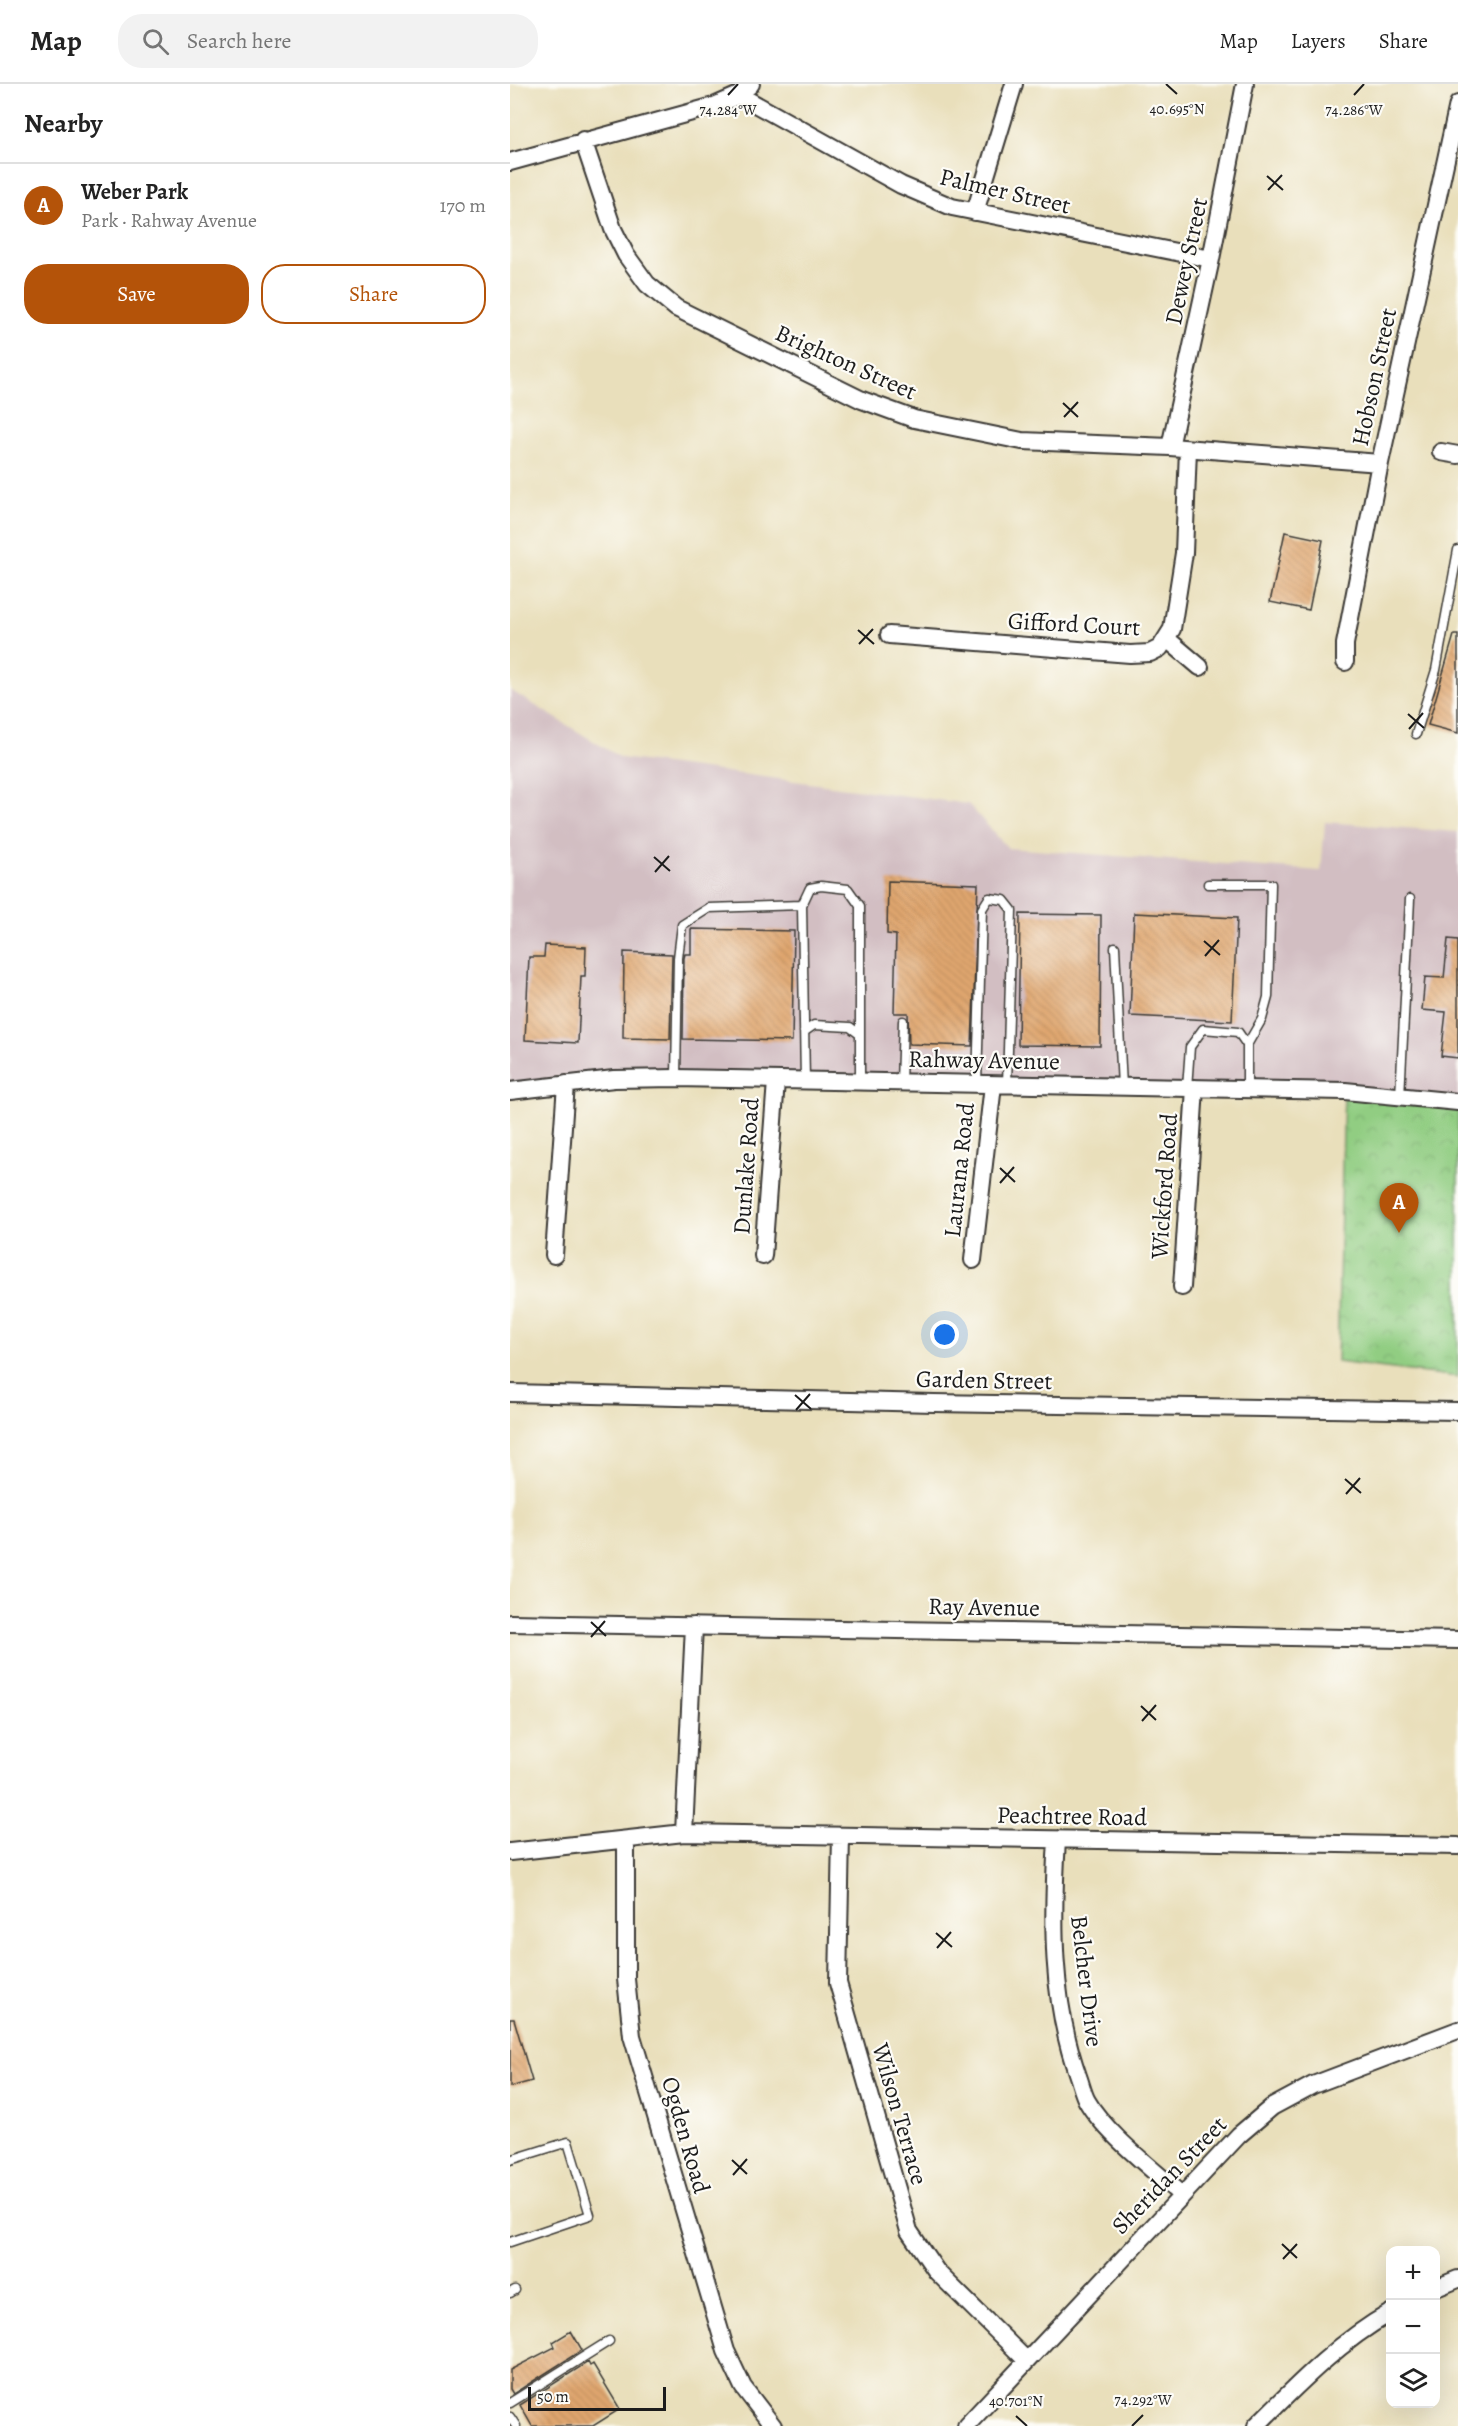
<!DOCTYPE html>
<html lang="en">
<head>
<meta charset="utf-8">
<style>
	:root { --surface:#fff; --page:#f2f2f2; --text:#222; --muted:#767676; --line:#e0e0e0; --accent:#b45309 }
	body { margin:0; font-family:Alegreya,serif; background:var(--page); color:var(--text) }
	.controls { position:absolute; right:18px; bottom:18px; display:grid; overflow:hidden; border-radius:12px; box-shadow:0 6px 24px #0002 }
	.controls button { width:54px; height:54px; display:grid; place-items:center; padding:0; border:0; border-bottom:2px solid var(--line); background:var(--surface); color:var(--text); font:30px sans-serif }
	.scale { position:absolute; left:18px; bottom:15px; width:138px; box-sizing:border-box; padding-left:6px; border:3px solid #1c1c1c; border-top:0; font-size:16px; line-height:21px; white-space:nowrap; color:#1c1c1c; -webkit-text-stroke:4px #fdfcf7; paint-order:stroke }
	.you { position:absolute; left:435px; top:1251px; width:21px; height:21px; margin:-15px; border:4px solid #fff; border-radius:50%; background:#1a73e8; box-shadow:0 0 0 9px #1a73e833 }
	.badge { display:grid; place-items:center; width:39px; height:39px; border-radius:50%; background:var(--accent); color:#fff; font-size:20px; font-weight:700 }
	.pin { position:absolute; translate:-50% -50px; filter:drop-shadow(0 2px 3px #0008) }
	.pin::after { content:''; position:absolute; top:32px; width:21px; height:18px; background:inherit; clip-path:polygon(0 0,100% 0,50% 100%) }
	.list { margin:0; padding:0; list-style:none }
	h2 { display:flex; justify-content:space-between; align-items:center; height:78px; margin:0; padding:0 24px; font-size:26px }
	h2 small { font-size:20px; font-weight:400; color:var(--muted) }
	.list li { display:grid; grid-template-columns:39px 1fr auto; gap:18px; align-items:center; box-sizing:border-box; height:84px; padding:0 24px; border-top:2px solid var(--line) }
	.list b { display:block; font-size:22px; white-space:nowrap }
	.list p { margin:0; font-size:20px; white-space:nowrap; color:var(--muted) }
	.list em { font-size:20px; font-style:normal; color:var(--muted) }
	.actions { display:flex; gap:12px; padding:18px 24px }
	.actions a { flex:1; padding:14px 0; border:2px solid var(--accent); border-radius:24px; text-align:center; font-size:21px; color:var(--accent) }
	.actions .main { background:var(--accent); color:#fff }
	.icon { flex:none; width:33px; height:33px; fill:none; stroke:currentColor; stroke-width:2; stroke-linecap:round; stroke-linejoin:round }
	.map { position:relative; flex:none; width:948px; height:2342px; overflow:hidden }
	header { display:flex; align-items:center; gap:36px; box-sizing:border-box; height:84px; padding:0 30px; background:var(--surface); border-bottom:2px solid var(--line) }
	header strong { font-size:28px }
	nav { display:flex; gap:33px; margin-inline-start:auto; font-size:21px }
	.search { width:420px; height:54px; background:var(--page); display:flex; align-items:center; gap:15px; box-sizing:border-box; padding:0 21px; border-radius:24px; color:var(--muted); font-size:22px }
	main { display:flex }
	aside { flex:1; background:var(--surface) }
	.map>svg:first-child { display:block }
</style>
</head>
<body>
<header>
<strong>Map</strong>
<div class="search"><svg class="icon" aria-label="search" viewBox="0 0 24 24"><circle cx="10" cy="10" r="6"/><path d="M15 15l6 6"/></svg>Search here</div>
<nav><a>Map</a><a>Layers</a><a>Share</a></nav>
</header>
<main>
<aside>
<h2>Nearby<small></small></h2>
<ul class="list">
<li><span class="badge">A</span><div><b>Weber Park</b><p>Park · Rahway Avenue</p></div><em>170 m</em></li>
</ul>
<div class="actions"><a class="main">Save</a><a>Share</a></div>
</aside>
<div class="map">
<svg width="948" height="2342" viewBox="0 0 948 2342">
	<defs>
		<pattern id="park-crowns" width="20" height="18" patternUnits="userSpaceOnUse" patternTransform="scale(1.5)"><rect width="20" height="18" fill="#91cd82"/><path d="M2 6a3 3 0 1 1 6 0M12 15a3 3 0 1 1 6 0" fill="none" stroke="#7caf70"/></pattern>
		<pattern id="building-back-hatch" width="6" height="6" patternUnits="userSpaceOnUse" patternTransform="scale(1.5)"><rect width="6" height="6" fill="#dfa66e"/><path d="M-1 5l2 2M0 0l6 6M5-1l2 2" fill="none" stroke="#bf8e5f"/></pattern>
	</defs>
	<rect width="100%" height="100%" fill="#fdfcf7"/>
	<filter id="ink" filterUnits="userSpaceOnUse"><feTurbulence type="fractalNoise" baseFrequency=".0167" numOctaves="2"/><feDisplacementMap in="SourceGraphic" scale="12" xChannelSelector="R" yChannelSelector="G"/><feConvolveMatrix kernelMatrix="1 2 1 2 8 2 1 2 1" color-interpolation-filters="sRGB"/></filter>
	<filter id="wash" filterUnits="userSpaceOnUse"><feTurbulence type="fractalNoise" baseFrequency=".008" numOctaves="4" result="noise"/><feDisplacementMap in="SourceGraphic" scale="24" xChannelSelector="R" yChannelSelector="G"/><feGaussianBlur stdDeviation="1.35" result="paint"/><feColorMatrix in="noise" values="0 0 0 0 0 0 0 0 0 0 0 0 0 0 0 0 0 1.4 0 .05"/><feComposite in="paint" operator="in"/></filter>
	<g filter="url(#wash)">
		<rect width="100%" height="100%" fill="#e9dfbb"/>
		<path fill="#d2bec2" d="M0,606L111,674L458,720L498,764L811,787L815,738L948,748V1026L834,1007L78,993L0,1014Z"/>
		<path fill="url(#park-crowns)" stroke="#56744f" stroke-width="1.5" d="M834,1007L948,1021V1293L827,1278Z"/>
		<g id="blocks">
			<path fill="url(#building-back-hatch)" d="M775,448L813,456L799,526L760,518Z
				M944,551H948V649L918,641Z
				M378,797L468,800L462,962L399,960L398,929H384L386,851L377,850Z
				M624,829L727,834L722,937L620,932Z
				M510,830L591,831L590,962L508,961Z
				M181,845L284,847L282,957L173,955L174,874L175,870H181Z
				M938,855L948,856V974L931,972L936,928L912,926L915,893L934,894Z
				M35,861L76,863L75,892H71L68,959L15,956L19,873H34Z
				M114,868L162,870L160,955L113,954Z
				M0,1935H4L22,1997L0,2003Z
				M61,2247L72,2266L3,2310L0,2305V2286L45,2263L43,2258Z
				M78,2278L80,2282L83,2280L110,2325L83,2342H22L10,2321Z"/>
		</g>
	</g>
	<g filter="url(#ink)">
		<use href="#blocks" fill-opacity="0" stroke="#3b3934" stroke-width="1.5"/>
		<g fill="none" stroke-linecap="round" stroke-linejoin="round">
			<defs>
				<path id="service" d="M906,650L926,586L948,466
					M698,800H761L758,913L752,935L737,961
					M605,863L612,1003
					M294,948L304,941L340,943L348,949
					M166,994L168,874L172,841L199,824L292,821
					M295,997L292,821L300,804L311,802L338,805L350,822V998
					M391,999L393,937
					M467,1000L472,825L479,814L494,816L502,826L497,1001
					M677,1004L680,963L693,945L728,948L737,961V1005
					M890,1013L900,815
					M0,2076L58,2058L80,2131L0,2158
					M0,2209L5,2206
					M0,2319L99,2257
					M0,2333L6,2342"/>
				<path id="minor" d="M229,11L391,101L442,123L701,175
					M73,56L103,145L116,171L137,200L166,224L352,316L404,335L512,357L660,363L870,379
					M0,78L204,22L229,11L241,0
					M465,128L504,0
					M660,363L701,175L735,0
					M931,368L948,371
					M379,551L620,570L640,569L650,564L662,545L674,469L678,365
					M657,555L690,583
					M835,578V560L870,379L948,20
					M0,1007L104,995L166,994L835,1007L948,1018
					M44,1171L56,1000
					M253,1172L266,997
					M463,1176L483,1001
					M672,1203L685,1004
					M0,1309L424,1319L948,1327
					M0,1539L948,1556
					M174,1749L184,1542
					M331,1752L328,1899L399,2147L427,2188L517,2277
					M116,1756V1895L122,1952L216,2267L233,2303L263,2342
					M547,1756C542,1835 541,1916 568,1992C571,2000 573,2010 577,2017C595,2049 644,2086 671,2111
					M0,1768L174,1749L948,1762
					M926,2204L948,2195
					M456,2342L729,2051L762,2023L803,2001L948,1946
					M746,2342C787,2301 830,2257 880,2229"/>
			</defs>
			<use href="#service" stroke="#3b3934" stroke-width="11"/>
			<use href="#minor" stroke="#3b3934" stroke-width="20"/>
			<use href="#service" stroke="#fff" stroke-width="8"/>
			<use href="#minor" stroke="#fff" stroke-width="16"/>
		</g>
	</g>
	<path fill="none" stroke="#1c1c1c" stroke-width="2" d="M656,0L667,10M218,11L228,0M844,11L854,0M757,92L773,106M758,106L772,91M553,319L568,333M554,333L568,318M348,546L364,560M349,560L363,545M898,630L914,644M899,645L913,629M144,773L160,787M145,788L159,772M694,857L710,871M695,872L709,856M490,1084L505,1098M490,1099L504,1083M285,1311L301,1325M286,1326L300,1310M835,1395L851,1409M836,1410L850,1394M81,1538L96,1552M81,1553L95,1537M631,1622L646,1636M632,1637L646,1621M426,1849L442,1863M427,1864L441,1848M222,2076L237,2090M223,2091L237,2075M772,2160L787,2174M773,2175L787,2160M506,2332L517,2342M622,2342L633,2331"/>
	<g text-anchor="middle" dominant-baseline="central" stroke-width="4.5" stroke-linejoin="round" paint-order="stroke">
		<g font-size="24" fill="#1c1c1c" stroke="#fdfcf7">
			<text transform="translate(495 107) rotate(13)">Palmer Street</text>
			<text transform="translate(676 177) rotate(-78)">Dewey Street</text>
			<text transform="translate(336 278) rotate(24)">Brighton Street</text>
			<text transform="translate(864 293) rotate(-78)">Hobson Street</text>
			<text transform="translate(564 540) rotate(3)">Gifford Court</text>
			<text transform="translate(474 976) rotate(1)">Rahway Avenue</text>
			<text transform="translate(236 1082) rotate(-86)">Dunlake Road</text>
			<text transform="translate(449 1086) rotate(-84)">Laurana Road</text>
			<text transform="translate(654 1102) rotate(-86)">Wickford Road</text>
			<text transform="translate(474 1296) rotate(1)">Garden Street</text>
			<text transform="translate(474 1523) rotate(1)">Ray Avenue</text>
			<text transform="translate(562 1732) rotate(1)">Peachtree Road</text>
			<text transform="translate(577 1897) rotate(83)">Belcher Drive</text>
			<text transform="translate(390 2030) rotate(74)">Wilson Terrace</text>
			<text transform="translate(176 2051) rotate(74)">Ogden Road</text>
			<text transform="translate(659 2091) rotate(-46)">Sheridan Street</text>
		</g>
	</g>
	<g font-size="15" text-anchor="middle" fill="#1c1c1c" stroke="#fdfcf7" stroke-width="4.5" stroke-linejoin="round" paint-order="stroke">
		<text x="667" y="30">40.695°N</text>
		<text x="218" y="31">74.284°W</text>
		<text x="844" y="31">74.286°W</text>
		<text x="633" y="2321">74.292°W</text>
		<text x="506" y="2322">40.701°N</text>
	</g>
</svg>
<div class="controls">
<button>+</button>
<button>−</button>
<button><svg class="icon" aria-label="layers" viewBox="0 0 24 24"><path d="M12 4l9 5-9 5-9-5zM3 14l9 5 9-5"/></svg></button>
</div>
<div class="scale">50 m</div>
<div class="you"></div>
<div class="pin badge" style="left:889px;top:1149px">A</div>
</div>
</main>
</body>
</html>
